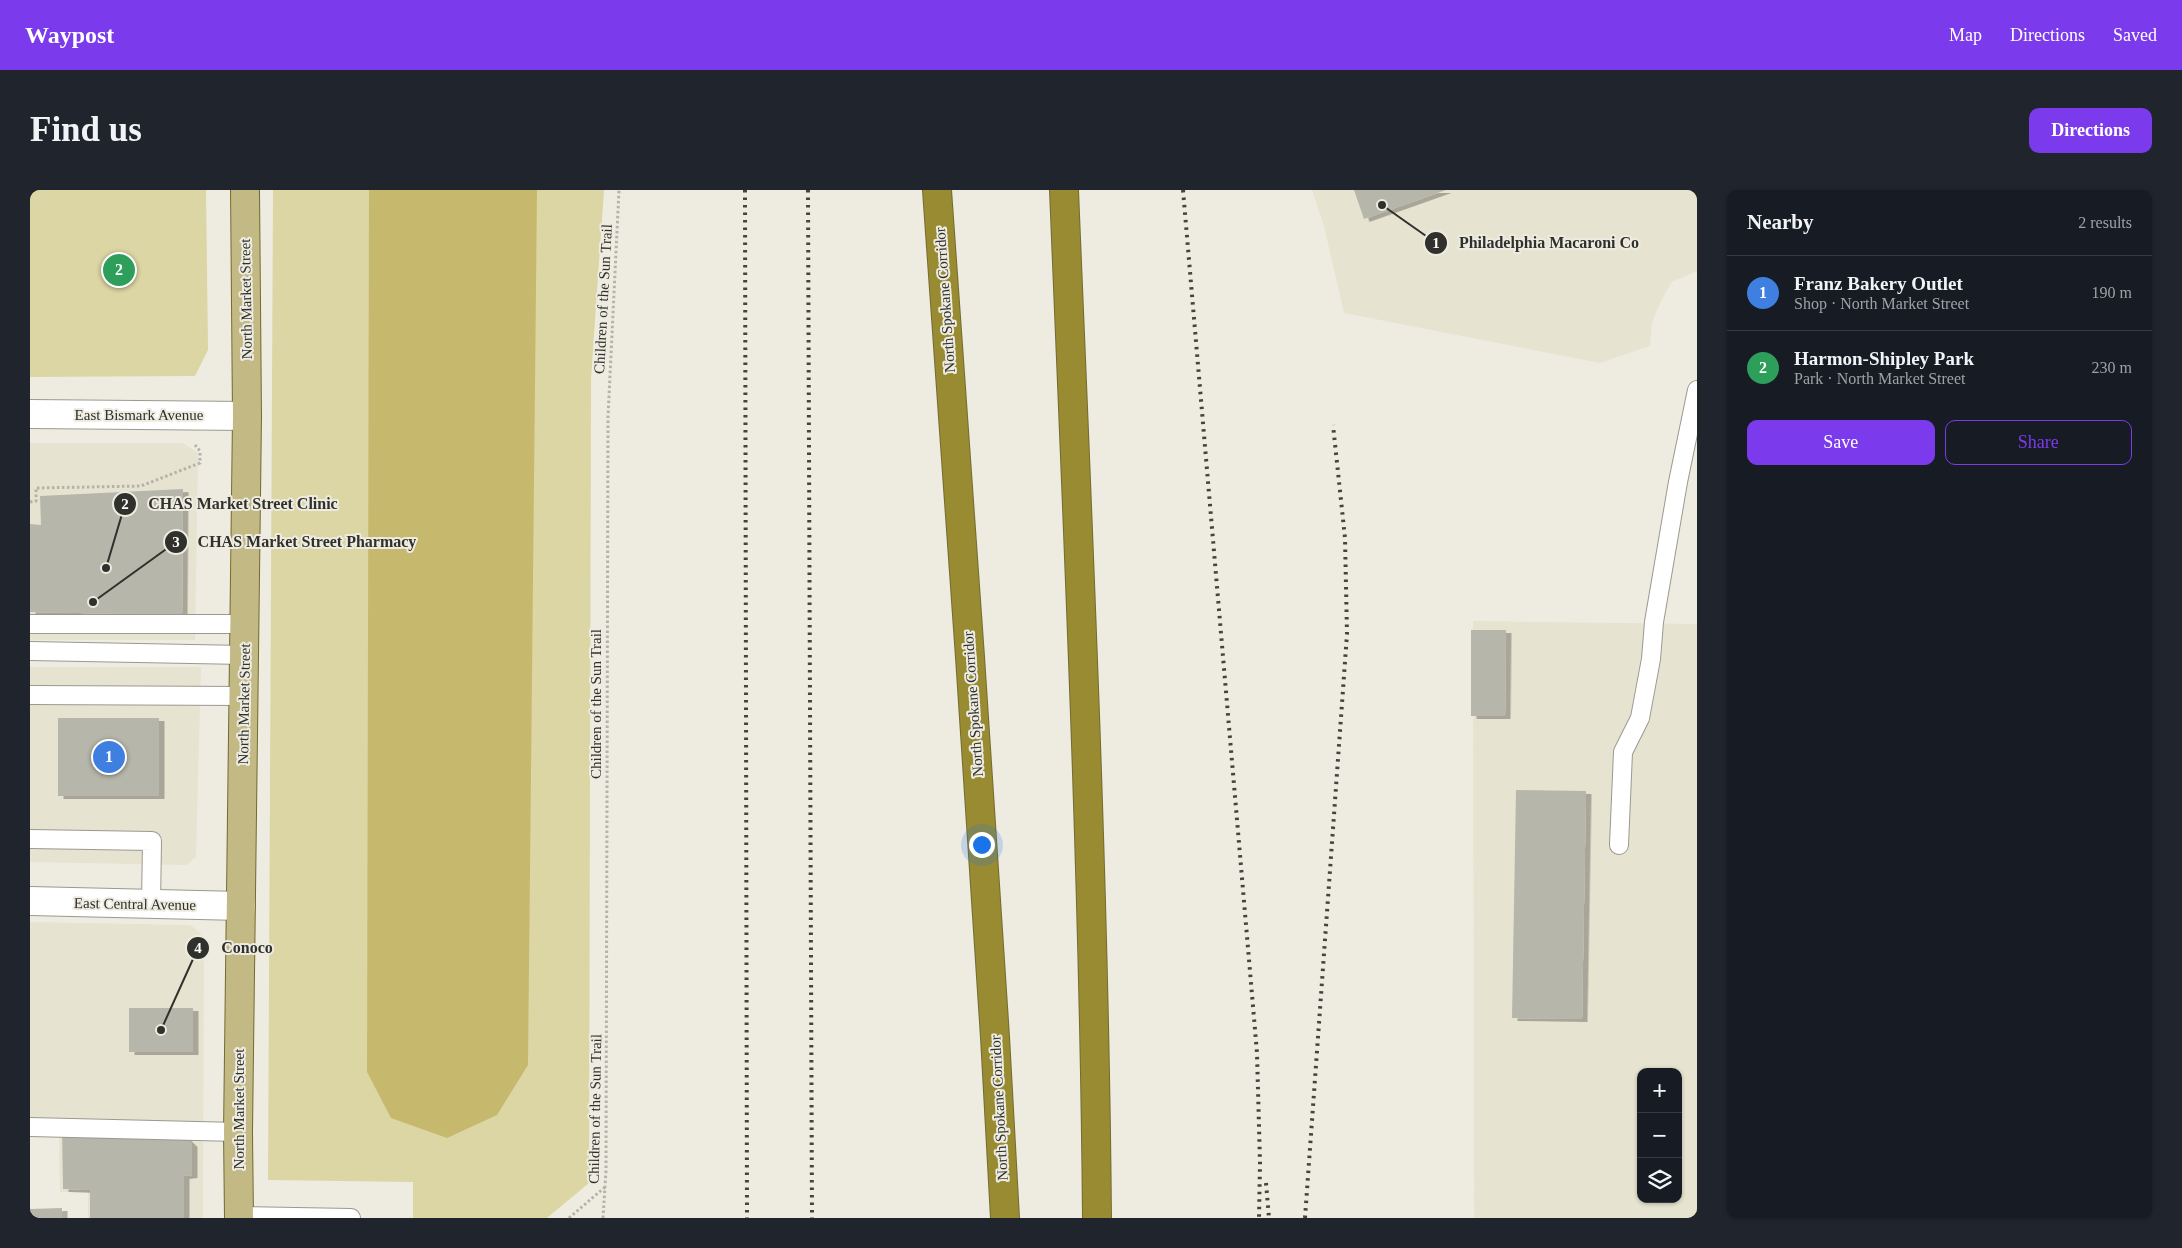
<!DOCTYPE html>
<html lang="en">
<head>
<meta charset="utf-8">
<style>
	:root { --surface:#171b24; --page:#20242c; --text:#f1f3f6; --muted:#9ea1a6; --line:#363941; --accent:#7c3aed }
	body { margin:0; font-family:Georgia,serif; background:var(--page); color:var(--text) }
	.controls { position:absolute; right:15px; bottom:15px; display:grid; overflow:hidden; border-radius:10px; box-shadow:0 1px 4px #0004 }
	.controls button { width:45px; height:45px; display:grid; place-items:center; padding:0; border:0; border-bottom:1px solid var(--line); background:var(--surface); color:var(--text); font:25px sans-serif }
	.you { position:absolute; left:951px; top:654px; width:18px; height:18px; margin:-12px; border:4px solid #fff; border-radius:50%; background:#1a73e8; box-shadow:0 0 0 8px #1a73e833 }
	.badge { display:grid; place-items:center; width:32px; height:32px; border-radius:50%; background:var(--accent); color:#fff; font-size:16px; font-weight:700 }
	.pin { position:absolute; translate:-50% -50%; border:2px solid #fff; box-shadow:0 1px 5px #0006 }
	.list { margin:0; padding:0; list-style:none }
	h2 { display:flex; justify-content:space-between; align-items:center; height:65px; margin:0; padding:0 20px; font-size:21px }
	h2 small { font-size:16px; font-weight:400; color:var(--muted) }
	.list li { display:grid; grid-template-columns:32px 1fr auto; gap:15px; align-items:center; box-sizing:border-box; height:75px; padding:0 20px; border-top:1px solid var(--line) }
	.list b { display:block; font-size:19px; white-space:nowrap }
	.list p { margin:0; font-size:16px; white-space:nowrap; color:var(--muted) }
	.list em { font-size:16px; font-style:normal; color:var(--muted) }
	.actions { display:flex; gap:10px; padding:15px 20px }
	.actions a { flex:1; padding:11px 0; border:1px solid var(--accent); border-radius:10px; text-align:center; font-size:18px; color:var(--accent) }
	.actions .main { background:var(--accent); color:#fff }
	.icon { flex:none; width:28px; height:28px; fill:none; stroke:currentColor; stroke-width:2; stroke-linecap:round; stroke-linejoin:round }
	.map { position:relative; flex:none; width:1667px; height:1028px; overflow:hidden; border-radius:10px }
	header { display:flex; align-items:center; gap:30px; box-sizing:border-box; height:70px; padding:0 25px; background:var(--accent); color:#fff }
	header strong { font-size:24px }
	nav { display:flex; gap:28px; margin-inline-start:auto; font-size:18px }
	.intro { display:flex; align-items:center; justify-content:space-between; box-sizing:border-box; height:120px; padding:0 30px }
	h1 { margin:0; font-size:35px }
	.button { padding:12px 22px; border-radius:10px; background:var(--accent); color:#fff; font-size:18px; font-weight:700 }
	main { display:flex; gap:30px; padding:0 30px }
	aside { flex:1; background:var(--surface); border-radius:10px; box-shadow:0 1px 4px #0004 }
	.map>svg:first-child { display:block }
</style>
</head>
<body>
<header>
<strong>Waypost</strong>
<nav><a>Map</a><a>Directions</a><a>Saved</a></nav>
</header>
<div class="intro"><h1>Find us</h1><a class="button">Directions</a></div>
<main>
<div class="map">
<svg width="1667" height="1028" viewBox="0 0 1667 1028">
	<defs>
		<filter id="shadow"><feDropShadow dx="5.5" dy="3" stdDeviation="0" flood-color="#0004"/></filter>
	</defs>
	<rect width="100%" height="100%" fill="#eeece1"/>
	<path fill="#e6e3d0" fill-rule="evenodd" d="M1282,0H1667V81L1642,92L1632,109L1622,132L1620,156L1570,173L1314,123L1294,36Z
		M0,253H153L168,263L165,450H0Z
		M1443,431L1667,434V1028H1444ZM1611,882H1648V1009H1611Z
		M0,477H171L166,667L156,675L0,672Z
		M0,732L160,735L170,742L174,755L173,1028H58V1002H30L29,941L0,940Z"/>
	<path fill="#dcd5a4" d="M0,0H176L178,160L165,186L0,187Z
		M243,0H574L561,189L559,993L517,1028H383V992L238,990Z"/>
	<path fill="#c6b96d" d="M339,0H507L498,875L467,925L417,948L361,928L337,882Z"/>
	<path fill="#b7b6ab" filter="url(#shadow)" d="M1324,0H1416L1334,29Z
		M153,299L152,425L0,422V334L11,335L10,306Z
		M1441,440H1476L1475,526H1441Z
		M28,528H129V606H28Z
		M1486,600L1556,601L1552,829L1482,828Z
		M99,818H163V862H99Z
		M32,940L150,942L162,954V985L154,986V1028H60V1000L33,999Z
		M32,1018V1028H0V1019Z"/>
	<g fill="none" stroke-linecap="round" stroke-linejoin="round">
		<defs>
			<path id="service" d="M0,434H215
				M0,461L215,465
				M0,505L214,506
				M0,649L122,651L121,714
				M1589,655L1593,562L1610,528L1621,469L1624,432L1648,292L1667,200
				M0,937L208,942
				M209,1026L321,1028"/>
			<path id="minor" d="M0,224L217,226
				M0,711L211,716"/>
			<path id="primary" d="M209,1028L208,942L217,226L215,0"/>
			<path id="motorway" d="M907,0L940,467L965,847L975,1028
				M1034,0C1048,343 1064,685 1067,1028"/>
		</defs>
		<use href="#service" stroke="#9b998f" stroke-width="20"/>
		<use href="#minor" stroke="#9b998f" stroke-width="30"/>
		<use href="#primary" stroke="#746b30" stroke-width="30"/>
		<use href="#motorway" stroke="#746b30" stroke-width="30"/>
		<path stroke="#b4b3aa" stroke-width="3" stroke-dasharray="2.5 2.5" stroke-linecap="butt" d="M0,312L6,311V298L111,296L170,273V261L165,255
			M539,1028L575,997
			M573,1028L576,980L578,227L589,0"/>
		<use href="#service" stroke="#fff" stroke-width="18"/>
		<use href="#minor" stroke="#fff" stroke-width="28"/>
		<use href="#primary" stroke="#c2b984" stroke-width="28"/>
		<use href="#motorway" stroke="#998b32" stroke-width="28"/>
		<path stroke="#44443f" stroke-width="4" stroke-dasharray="2.5 5" stroke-linecap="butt" d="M715,0L717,1028
			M778,0L782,1028
			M1153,0L1227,863L1230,973L1229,1028
			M1236,993L1239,1028
			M1275,1028L1317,444L1315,348L1303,235"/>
	</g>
	<g text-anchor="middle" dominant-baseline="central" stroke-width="4" stroke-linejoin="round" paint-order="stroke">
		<g font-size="15" fill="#30302c" stroke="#eeece1">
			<text transform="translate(216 109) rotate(-91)">North Market Street</text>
			<text transform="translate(573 109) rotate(-87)">Children of the Sun Trail</text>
			<text transform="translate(915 110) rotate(-94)">North Spokane Corridor</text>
			<text x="109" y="225">East Bismark Avenue</text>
			<text transform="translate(214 514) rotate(-89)">North Market Street</text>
			<text transform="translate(566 514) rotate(-90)">Children of the Sun Trail</text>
			<text transform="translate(943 514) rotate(-94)">North Spokane Corridor</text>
			<text transform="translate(105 714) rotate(1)">East Central Avenue</text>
			<text transform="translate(969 918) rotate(-93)">North Spokane Corridor</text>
			<text transform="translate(209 919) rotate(-90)">North Market Street</text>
			<text transform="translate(565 919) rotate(-89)">Children of the Sun Trail</text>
		</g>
	</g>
	<path fill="none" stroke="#30302c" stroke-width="2" d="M1352 15L1406 53M76 378L95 314M63 412L146 352M131 840L168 758"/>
	<g fill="#30302c" stroke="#eeece1" stroke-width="2">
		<circle cx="1352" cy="15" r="5"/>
		<circle cx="76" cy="378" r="5"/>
		<circle cx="63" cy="412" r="5"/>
		<circle cx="131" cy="840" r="5"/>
		<circle cx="1406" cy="53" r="12"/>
		<circle cx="95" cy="314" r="12"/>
		<circle cx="146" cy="352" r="12"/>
		<circle cx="168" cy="758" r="12"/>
	</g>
	<g font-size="15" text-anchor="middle" font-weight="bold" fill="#fff">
		<text x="1406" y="58">1</text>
		<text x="95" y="319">2</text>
		<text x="146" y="357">3</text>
		<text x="168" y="763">4</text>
	</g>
	<g font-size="16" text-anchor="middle" font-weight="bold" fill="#30302c" stroke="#eeece1" stroke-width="4" stroke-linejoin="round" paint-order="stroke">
		<text x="1519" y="58">Philadelphia Macaroni Co</text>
		<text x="213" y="319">CHAS Market Street Clinic</text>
		<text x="277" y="357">CHAS Market Street Pharmacy</text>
		<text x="217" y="763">Conoco</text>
	</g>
</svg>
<div class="controls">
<button>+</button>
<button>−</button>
<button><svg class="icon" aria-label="layers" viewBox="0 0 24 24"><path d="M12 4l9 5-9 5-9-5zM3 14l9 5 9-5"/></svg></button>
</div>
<div class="you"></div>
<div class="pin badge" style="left:79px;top:567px;background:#3f7fe0">1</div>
<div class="pin badge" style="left:89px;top:80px;background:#2e9e5b">2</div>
</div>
<aside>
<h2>Nearby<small>2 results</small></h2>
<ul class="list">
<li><span class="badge" style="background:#3f7fe0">1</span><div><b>Franz Bakery Outlet</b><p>Shop · North Market Street</p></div><em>190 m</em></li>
<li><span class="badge" style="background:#2e9e5b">2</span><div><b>Harmon-Shipley Park</b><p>Park · North Market Street</p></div><em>230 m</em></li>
</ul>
<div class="actions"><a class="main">Save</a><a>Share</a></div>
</aside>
</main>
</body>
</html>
